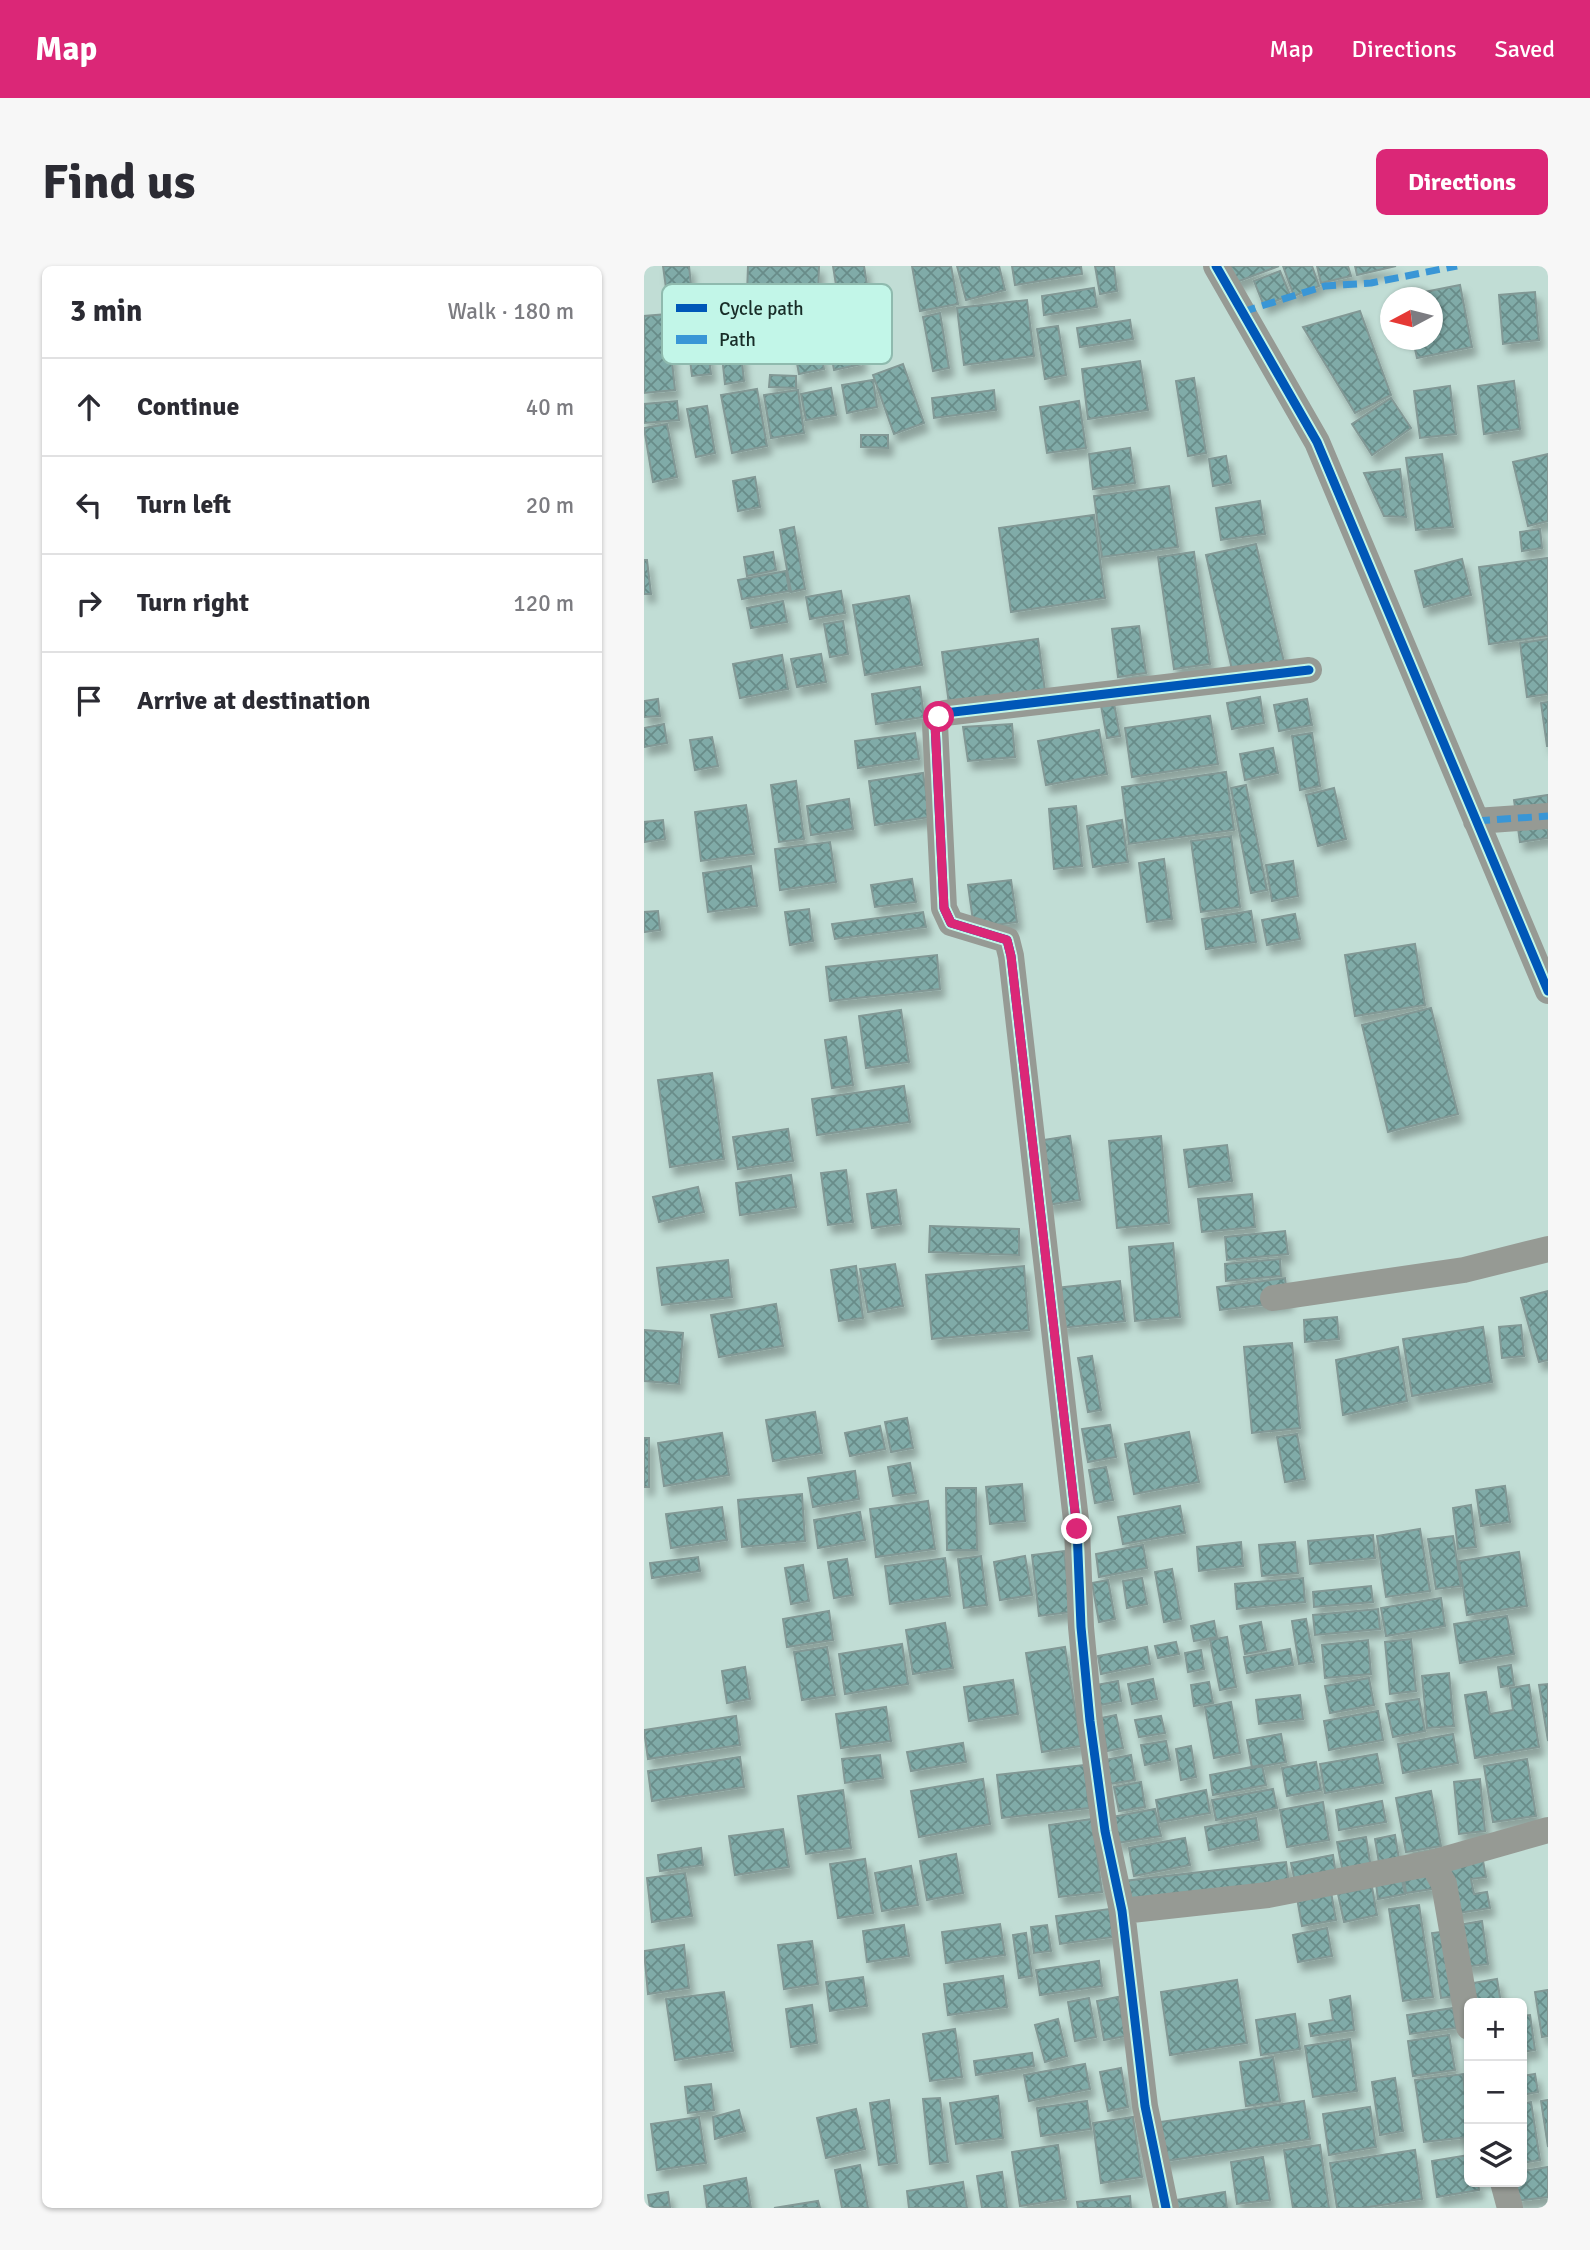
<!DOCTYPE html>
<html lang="en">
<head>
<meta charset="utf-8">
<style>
	:root { --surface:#fff; --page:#f7f7f7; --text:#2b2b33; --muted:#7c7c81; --line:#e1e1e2; --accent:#db2777 }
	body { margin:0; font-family:Signika,sans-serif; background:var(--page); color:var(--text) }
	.controls { position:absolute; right:21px; bottom:21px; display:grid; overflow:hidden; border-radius:10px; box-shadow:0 2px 5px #0004 }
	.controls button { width:63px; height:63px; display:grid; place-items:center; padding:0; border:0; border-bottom:2px solid var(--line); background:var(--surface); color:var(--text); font:35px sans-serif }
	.compass { position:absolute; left:736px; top:21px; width:63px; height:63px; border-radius:50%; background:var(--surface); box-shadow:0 2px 5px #0004; rotate:263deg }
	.stop { position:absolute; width:21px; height:21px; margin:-16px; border:5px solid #db2777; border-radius:50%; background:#fff }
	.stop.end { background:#db2777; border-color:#fff; box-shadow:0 2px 7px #0008 }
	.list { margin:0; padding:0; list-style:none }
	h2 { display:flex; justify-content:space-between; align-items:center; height:91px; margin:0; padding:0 28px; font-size:30px }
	h2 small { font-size:23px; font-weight:400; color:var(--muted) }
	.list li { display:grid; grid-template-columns:46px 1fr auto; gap:21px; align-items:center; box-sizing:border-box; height:98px; padding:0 28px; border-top:2px solid var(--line) }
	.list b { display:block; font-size:26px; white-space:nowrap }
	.list em { font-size:23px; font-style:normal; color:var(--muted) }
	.icon { flex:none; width:38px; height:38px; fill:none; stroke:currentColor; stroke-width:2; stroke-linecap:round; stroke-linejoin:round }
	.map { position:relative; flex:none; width:904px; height:1942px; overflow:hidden; border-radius:10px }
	header { display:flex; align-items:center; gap:42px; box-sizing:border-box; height:98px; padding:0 35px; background:var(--accent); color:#fff }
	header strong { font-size:33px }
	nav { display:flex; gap:38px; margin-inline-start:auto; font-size:24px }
	.intro { display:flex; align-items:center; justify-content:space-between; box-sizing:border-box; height:168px; padding:0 42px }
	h1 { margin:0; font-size:49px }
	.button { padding:18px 32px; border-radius:10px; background:var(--accent); color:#fff; font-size:24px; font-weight:700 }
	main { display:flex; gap:42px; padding:0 42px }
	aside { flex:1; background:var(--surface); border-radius:10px; box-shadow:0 2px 5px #0004 }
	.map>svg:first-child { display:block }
</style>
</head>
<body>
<header>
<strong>Map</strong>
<nav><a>Map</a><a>Directions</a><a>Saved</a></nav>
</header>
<div class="intro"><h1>Find us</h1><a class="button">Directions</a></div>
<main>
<aside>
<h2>3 min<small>Walk · 180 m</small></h2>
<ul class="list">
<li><svg class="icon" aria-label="ahead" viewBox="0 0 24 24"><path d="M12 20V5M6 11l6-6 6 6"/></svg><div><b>Continue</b></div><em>40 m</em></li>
<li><svg class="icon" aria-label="left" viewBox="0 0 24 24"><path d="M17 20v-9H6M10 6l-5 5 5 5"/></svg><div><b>Turn left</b></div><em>20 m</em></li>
<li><svg class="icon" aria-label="right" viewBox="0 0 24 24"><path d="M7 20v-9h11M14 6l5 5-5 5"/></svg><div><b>Turn right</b></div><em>120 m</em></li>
<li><svg class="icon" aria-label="arrive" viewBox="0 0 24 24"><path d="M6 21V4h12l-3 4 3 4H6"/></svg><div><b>Arrive at destination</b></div></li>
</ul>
</aside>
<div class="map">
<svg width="904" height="1942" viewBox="0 0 904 1942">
	<defs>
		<pattern id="building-cross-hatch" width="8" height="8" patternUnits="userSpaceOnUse" patternTransform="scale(1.75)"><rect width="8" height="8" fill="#80aba8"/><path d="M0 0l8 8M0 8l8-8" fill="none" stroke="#688c89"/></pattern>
		<filter id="shadow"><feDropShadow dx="4.5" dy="8" stdDeviation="3.5" flood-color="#0004"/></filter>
	</defs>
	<rect width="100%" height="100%" fill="#c1ddd5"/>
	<path fill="url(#building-cross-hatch)" stroke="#829895" stroke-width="2" filter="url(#shadow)" d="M19,0H45L47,19L22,22Z
		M104,0H175L174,31L103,28Z
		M189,0H220L223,19L193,25Z
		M268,0H307L314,38L276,45Z
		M313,0H355L361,24L322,34Z
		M368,0H437L438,8L371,19Z
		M451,0H470L473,25L456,28Z
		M584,0H635L590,17Z
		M639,0H668L675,20L650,30Z
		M673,0H704L707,10L677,17Z
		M711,0H752L713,9Z
		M636,5L646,29L620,40L610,15Z
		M816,19L828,81L773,92L769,74H788V32L760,30Z
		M450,22L453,41L400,49L398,30Z
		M891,26L895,74L859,78L855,29Z
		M383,34L390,90L320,99L313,42Z
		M716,45L747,129L711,147L659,61Z
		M296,47L305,102L289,105L279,51Z
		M23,48L31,124L0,127V50Z
		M170,50L180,103L155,108L145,54Z
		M486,54L489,73L436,81L433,62Z
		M210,55L218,98L190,104L182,60Z
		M414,60L422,109L401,113L393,63Z
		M95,69L100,115L81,118L76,71Z
		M63,75L67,108L48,110L44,77Z
		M496,95L504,144L444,153L438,103Z
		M259,98L280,157L250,168L229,109Z
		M126,109L152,110V122L125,121Z
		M550,112L562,187L544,190L532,115Z
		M229,114L233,141L203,147L198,119Z
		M870,115L876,163L840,168L834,120Z
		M806,120L812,168L776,172L770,125Z
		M187,122L192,149L162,154L157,128Z
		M113,123L123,180L88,187L77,129Z
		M154,124L160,167L127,172L120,129Z
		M350,124L352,144L290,152L288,132Z
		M747,132L767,162L728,189L708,158Z
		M33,135L35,154L0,157V138Z
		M435,135L442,182L403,187L396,141Z
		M63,140L71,187L52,191L43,143Z
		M23,158L33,211L9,216L0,162Z
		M217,169H244V182L217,181Z
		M486,182L491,217L449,223L445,188Z
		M798,188L809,261L772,264L762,192Z
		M904,188V255L884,260L869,196Z
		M582,190L587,217L569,220L565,193Z
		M756,203L762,251L740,250L720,207Z
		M111,211L116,241L94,245L89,215Z
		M525,220L534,281L458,291L450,230Z
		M616,235L621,268L577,274L572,242Z
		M450,249L461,332L367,346L355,262Z
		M150,261L161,323L147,326L136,264Z
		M896,263L898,282L878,285L876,266Z
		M612,278L640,396L589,408L562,289Z
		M129,286L132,304L103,310L100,291Z
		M550,286L566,398L530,403L514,291Z
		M904,292V370L845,378L835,301Z
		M818,293L827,329L780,341L771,305Z
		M0,294H3L7,328H0Z
		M142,305L145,325L98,333L94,314Z
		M197,325L201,347L166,353L162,331Z
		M265,330L278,399L221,409L209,339Z
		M139,335L143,356L107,362L103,342Z
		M199,355L204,388L186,391L180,358Z
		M495,360L502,407L474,411L468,363Z
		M394,373L401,425L305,438L298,386Z
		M904,373V428L883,431L876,377Z
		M177,388L182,416L153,421L147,393Z
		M138,389L144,423L96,432L89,398Z
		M276,421L280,451L232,458L228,428Z
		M616,431L620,457L588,463L583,437Z
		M469,432L476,470L463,472L456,434Z
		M14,433L16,450L0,451V435Z
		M663,433L668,459L635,465L630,439Z
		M904,436V480H903L897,437Z
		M566,450L574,498L488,511L481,462Z
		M20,458L23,477L0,481V462Z
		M368,458L371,491L324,495L319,461Z
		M455,464L463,508L402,519L394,475Z
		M271,467L275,493L214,502L211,475Z
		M668,467L676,520L656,524L648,470Z
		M68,471L74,500L51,504L46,474Z
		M629,482L634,507L601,514L596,488Z
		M582,506L590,564L485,578L478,521Z
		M279,507L286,551L231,559L225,515Z
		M152,515L160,573L135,576L127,519Z
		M602,519L623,624L607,627L587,522Z
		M690,522L702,573L674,580L662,529Z
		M904,529V572L876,576L870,534Z
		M205,533L209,563L167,569L163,540Z
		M102,539L110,588L57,595L51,546Z
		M432,540L438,600L410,603L405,543Z
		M19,554L21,573L0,576V556Z
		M478,554L484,596L449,601L443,560Z
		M587,570L596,641L557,646L547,575Z
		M186,576L192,616L136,624L131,583Z
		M520,593L528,653L503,656L495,597Z
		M649,595L654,630L628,635L622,599Z
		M107,600L113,640L64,646L59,607Z
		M268,613L272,636L231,641L227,619Z
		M367,614L373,656L330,662L324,619Z
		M165,643L169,675L146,679L141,646Z
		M14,645L16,664L0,666V646Z
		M607,645L612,676L562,683L558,653Z
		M279,646L282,661L191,673L188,658Z
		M651,648L656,673L623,679L618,654Z
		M771,678L781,739L711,750L701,689Z
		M293,689L296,723L186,735L182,701Z
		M787,742L814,848L744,866L718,759Z
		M257,744L265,796L222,802L215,750Z
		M202,771L209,819L188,822L181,774Z
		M68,807L80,893L26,901L14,814Z
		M260,820L266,856L173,869L168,833Z
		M144,863L149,895L94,903L89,871Z
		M426,870L436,934L403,939L393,875Z
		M517,870L525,957L473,962L465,875Z
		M583,879L588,915L545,921L540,884Z
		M202,904L209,956L184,959L177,907Z
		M147,909L152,941L96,949L92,917Z
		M54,921L60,946L15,956L9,931Z
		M252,924L257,958L228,962L223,928Z
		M608,928L611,961L558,966L554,933Z
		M286,960L375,963V989L285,986Z
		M641,965L644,988L583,994L581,971Z
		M529,977L536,1051L491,1055L485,981Z
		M636,993L637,1010L582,1015L581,998Z
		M84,994L88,1031L18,1039L13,1002Z
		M251,998L259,1040L224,1046L216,1003Z
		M212,1000L219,1052L195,1055L187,1004Z
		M380,1000L385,1064L288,1073L282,1009Z
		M641,1012L644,1036L576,1044L573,1021Z
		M476,1015L481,1055L417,1062L412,1022Z
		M904,1025V1094L895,1096L877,1032Z
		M132,1038L139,1080L75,1091L67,1049Z
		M693,1051L695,1073L661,1076L660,1054Z
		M877,1059L880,1090L858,1092L855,1061Z
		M839,1061L848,1116L768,1130L759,1073Z
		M0,1064L39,1067L35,1118L0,1115Z
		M648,1077L656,1162L608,1167L600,1081Z
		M754,1081L763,1135L699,1149L692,1094Z
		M448,1090L457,1144L444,1146L434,1092Z
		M171,1146L178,1187L129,1195L122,1154Z
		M263,1152L269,1182L247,1186L241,1156Z
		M466,1159L472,1191L444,1196L438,1163Z
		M236,1160L241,1183L206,1190L201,1167Z
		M545,1166L555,1216L490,1228L481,1178Z
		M78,1167L85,1209L20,1220L14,1177Z
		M653,1168L661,1213L641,1216L633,1171Z
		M0,1172H5V1221H0Z
		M266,1197L272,1227L249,1230L244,1201Z
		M462,1201L469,1234L451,1237L445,1204Z
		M211,1205L215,1233L169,1241L164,1212Z
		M378,1218L381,1255L346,1258L342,1221Z
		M861,1220L866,1256L837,1260L832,1224Z
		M302,1222H332L333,1284H303Z
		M158,1228L161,1275L98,1281L94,1234Z
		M284,1235L291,1283L232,1291L226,1243Z
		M827,1239L832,1281L814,1283L809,1242Z
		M536,1240L541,1267L479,1278L474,1251Z
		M78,1241L83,1274L27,1282L22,1248Z
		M216,1246L221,1274L174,1282L170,1254Z
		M776,1263L786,1325L742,1331L733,1270Z
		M729,1269L731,1292L666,1298L664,1275Z
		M809,1270L817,1320L792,1323L784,1273Z
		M597,1276L599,1300L555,1305L553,1281Z
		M651,1276L654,1307L618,1310L615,1279Z
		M499,1279L503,1302L455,1311L452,1288Z
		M420,1285L427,1346L395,1350L388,1289Z
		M875,1286L883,1340L823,1349L815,1295Z
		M337,1290L343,1339L320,1342L314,1293Z
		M381,1290L388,1329L356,1334L350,1296Z
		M54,1291L56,1305L8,1312L6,1297Z
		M301,1292L306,1330L246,1338L241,1300Z
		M203,1293L209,1329L190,1332L184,1296Z
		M159,1299L165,1335L147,1338L141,1302Z
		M528,1303L537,1353L520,1356L511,1306Z
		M498,1312L503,1338L483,1342L479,1315Z
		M659,1312L661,1336L593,1343L591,1318Z
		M464,1314L471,1353L455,1356L448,1317Z
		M727,1320L729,1336L670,1341L669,1326Z
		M797,1332L801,1360L742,1370L737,1342Z
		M734,1343L736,1363L671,1369L669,1349Z
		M185,1345L189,1374L143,1381L139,1353Z
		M863,1350L870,1388L816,1397L810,1358Z
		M662,1353L670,1396L655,1398L648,1355Z
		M570,1355L573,1371L550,1375L547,1360Z
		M617,1356L622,1384L601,1388L596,1360Z
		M301,1357L309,1402L269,1408L262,1364Z
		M583,1371L592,1421L576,1424L566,1374Z
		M767,1373L772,1425L746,1428L741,1376Z
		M724,1374L727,1408L681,1412L678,1379Z
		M532,1376L535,1388L514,1392L511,1380Z
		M258,1378L264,1418L201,1428L195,1388Z
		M183,1381L191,1429L158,1434L150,1386Z
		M421,1381L437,1480L398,1486L382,1387Z
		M503,1381L506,1398L457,1408L454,1390Z
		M646,1383L649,1399L603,1407L600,1391Z
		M557,1384L560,1403L544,1406L541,1387Z
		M867,1399L870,1419L857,1421L854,1401Z
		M101,1401L106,1433L83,1437L78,1405Z
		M805,1407L810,1460L783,1462L778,1410Z
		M725,1412L730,1439L686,1447L681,1420Z
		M509,1413L513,1433L488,1438L484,1418Z
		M369,1414L374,1448L325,1455L320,1421Z
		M474,1415L477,1435L451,1440L447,1420Z
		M565,1416L569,1437L550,1440L547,1419Z
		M904,1418V1475L895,1419Z
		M885,1419L895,1481L831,1492L821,1429L842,1426L846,1448L869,1444L866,1422Z
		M656,1429L659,1453L615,1458L612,1434Z
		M775,1433L781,1465L749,1471L742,1438Z
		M587,1436L596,1487L570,1492L561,1441Z
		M242,1441L247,1475L197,1482L192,1448Z
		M734,1445L739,1474L685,1484L680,1455Z
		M472,1449L479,1482L463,1485L457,1452Z
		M92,1450L96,1479L4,1493L0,1464Z
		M517,1450L521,1467L495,1471L491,1454Z
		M637,1468L642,1496L608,1502L603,1474Z
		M809,1468L814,1497L759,1507L754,1478Z
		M522,1475L526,1494L501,1499L497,1479Z
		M319,1477L322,1496L267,1505L263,1486Z
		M547,1480L552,1511L537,1514L532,1483Z
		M733,1488L739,1517L681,1527L676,1498Z
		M236,1489L239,1512L201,1517L198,1493Z
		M487,1489L491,1514L465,1518L461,1494Z
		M96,1491L100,1521L8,1535L4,1505Z
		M883,1493L892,1550L849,1556L840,1500Z
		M672,1496L677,1524L643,1530L638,1502Z
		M440,1499L445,1542L358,1552L353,1509Z
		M618,1499L622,1519L569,1529L566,1509Z
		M339,1513L346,1558L275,1571L267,1525Z
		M836,1513L841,1565L815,1568L810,1516Z
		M497,1516L501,1541L475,1545L470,1521Z
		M629,1523L633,1542L572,1554L568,1534Z
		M199,1524L207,1582L162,1588L154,1530Z
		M562,1524L566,1547L516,1556L512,1534Z
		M787,1525L797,1580L762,1586L752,1532Z
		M738,1535L742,1556L695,1564L692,1544Z
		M679,1536L685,1574L643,1581L636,1544Z
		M511,1543L517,1570L473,1577L468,1551Z
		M612,1552L615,1574L565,1584L561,1561Z
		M448,1553L458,1626L415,1631L405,1559Z
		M139,1563L145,1601L91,1609L85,1570Z
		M751,1569L755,1593L735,1597L731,1573Z
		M722,1571L727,1602L699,1607L693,1576Z
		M541,1572L546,1599L490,1610L485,1582Z
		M57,1582L59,1599L16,1605L14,1589Z
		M312,1588L319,1627L283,1634L276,1595Z
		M689,1589L692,1609L651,1616L647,1597Z
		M221,1593L229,1647L194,1652L186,1598Z
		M839,1595L842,1611L827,1613L830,1628L843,1626L846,1642L808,1648L801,1600Z
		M642,1596L645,1618L482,1636L480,1615Z
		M267,1600L274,1639L238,1645L231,1607Z
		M41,1607L48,1650L8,1656L3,1612Z
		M786,1608L789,1623L762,1627L760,1613Z
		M758,1614L761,1628L734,1633L732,1618Z
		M728,1621L733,1649L700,1656L694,1628Z
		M687,1626L692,1654L658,1660L653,1632Z
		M775,1639L789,1731L759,1735L745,1643Z
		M465,1643L469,1671L416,1678L412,1650Z
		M838,1655L844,1698L820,1701L814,1659Z
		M356,1658L361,1689L302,1697L298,1666Z
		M260,1659L265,1690L223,1696L219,1665Z
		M403,1659L407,1685L390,1687L387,1661Z
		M683,1662L688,1690L654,1696L649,1669Z
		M804,1665L814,1730L797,1732L788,1667Z
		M382,1667L388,1710L375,1712L369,1669Z
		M168,1675L174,1718L140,1723L134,1679Z
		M40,1679L45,1722L4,1728L0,1685Z
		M455,1695L458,1720L396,1729L392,1704Z
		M359,1710L363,1741L304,1749L300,1718Z
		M219,1711L223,1740L186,1745L182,1716Z
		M853,1713L857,1737H833L829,1717Z
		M593,1714L603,1777L526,1789L517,1726Z
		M904,1724V1770L898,1771L891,1726Z
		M80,1726L89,1785L31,1794L22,1733Z
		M706,1730L710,1764L667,1770L665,1758L689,1754L686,1734Z
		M474,1731L482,1770L460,1774L453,1735Z
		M445,1732L452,1771L431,1775L424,1736Z
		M168,1739L173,1777L147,1781L142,1743Z
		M809,1742L812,1762L766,1768L763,1749Z
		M651,1748L656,1783L617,1789L612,1754Z
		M886,1749L891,1784L878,1786V1750Z
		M414,1753L423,1790L401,1796L391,1759Z
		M311,1763L318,1811L286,1815L279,1768Z
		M805,1769L811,1804L769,1810L764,1775Z
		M706,1773L713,1825L669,1831L661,1780Z
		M388,1787L390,1800L332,1809L330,1795Z
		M629,1791L636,1835L602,1840L596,1796Z
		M441,1798L446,1823L385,1835L380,1809Z
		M477,1802L484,1841L464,1845L456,1806Z
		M819,1808L825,1871L780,1876L771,1814Z
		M891,1808L894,1826L878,1829V1810Z
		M751,1812L759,1865L736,1869L728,1816Z
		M67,1818L70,1844L44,1847L41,1821Z
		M354,1830L359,1872L312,1878L306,1837Z
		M296,1832L304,1896L286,1898L279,1833Z
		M245,1834L253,1897L235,1899L226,1837Z
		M904,1834V1881L897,1835Z
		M443,1835L447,1863L397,1870L393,1842Z
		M660,1835L666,1873L515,1896L509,1857Z
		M887,1836L896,1894L878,1897V1838Z
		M726,1841L732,1881L685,1889L679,1848Z
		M212,1843L221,1883L182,1892L173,1852Z
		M95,1844L101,1865L71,1873L69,1851Z
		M55,1851L62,1897L13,1904L7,1858Z
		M489,1851L498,1911L457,1917L449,1857Z
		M414,1879L422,1933L376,1940L368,1886Z
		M676,1879L685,1942H649L640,1884Z
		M771,1884L778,1933L718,1942H693L686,1897Z
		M825,1889V1916H834L835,1924L793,1931L788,1895Z
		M619,1891L626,1934L593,1938L587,1896Z
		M216,1899L224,1942H198L191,1904Z
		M904,1901V1931L872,1935L869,1916H878V1905Z
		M358,1906L363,1942H338L333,1910Z
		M102,1912L107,1942H63L60,1920Z
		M319,1916L323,1942H265L263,1925Z
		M24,1926L26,1941L6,1942L4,1929Z
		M581,1926L583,1942H533L532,1934Z
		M486,1930L487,1942H434L433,1936Z
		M174,1935L176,1942H130Z"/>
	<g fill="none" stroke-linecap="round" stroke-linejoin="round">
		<path stroke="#969a94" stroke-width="26" d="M572,0L673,176L904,725
			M832,555L904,550
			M629,1032L820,1004L904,983
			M788,1597L904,1564
			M478,1645L624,1629L788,1597L800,1618L825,1761
			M859,1916L866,1942
			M522,1942L501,1840L478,1645L461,1565L446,1455L437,1361L433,1263L367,690L363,674L307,657L300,642L291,458L294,451L301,447L665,404"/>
		<path stroke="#3996d6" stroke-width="7" stroke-dasharray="14 7" stroke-linecap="butt" d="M598,46L681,20L727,17L813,0
			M832,555L904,550"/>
		<defs>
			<path id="cycleway" d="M572,0L673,176L904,725
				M522,1942L501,1840L478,1645L461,1565L446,1455L437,1361L433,1263L367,690L363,674L307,657L300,642L291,458L294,451L301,447L665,404"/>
		</defs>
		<use href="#cycleway" stroke="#c2f6e8" stroke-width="13"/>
		<use href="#cycleway" stroke="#0057b8" stroke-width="9"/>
	</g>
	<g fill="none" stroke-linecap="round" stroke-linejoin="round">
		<path stroke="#db2777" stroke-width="9" d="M295,451L291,458L300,642L307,657L363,674L367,690L433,1263"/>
	</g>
	<rect x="18" y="18" width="230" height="80" rx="10" fill="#c2f6e8" stroke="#8fbaae" stroke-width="2"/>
	<rect x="32" y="38" width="31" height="8" fill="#0057b8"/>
	<rect x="32" y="69" width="31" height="9" fill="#3996d6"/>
	<g font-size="19" fill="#182d28">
		<text x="75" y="49">Cycle path</text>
		<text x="75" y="80">Path</text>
	</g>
</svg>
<div class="controls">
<button>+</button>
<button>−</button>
<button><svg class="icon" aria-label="layers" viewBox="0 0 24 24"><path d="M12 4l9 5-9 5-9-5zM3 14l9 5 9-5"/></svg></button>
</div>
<svg class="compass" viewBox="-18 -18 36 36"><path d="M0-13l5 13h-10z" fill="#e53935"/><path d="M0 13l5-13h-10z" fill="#7c7c81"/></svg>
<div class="stop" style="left:295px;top:451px"></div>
<div class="stop end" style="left:433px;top:1263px"></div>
</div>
</main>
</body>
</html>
